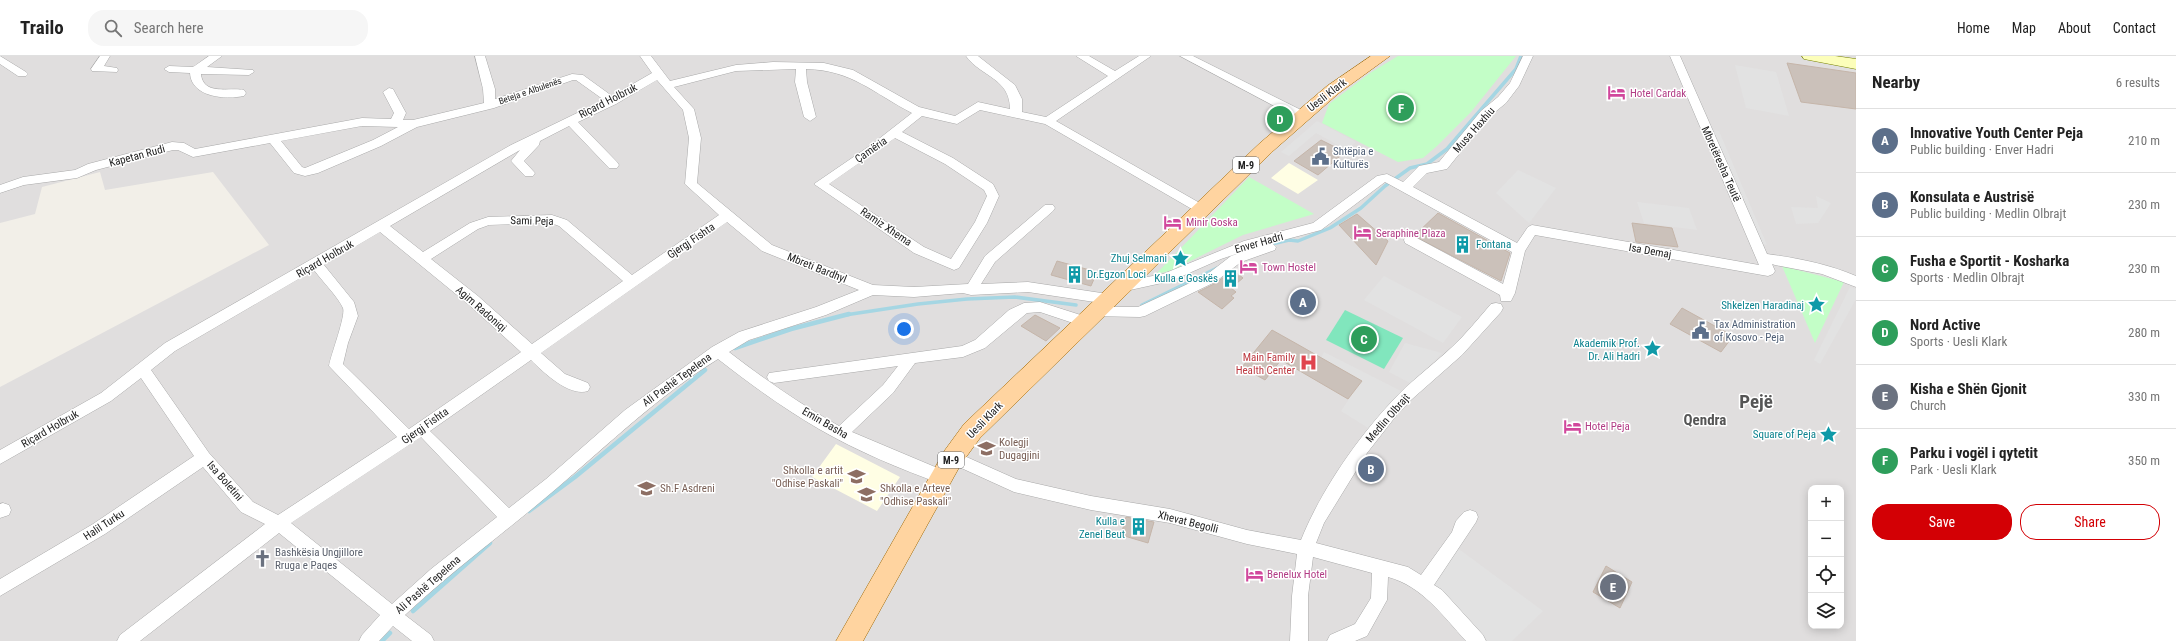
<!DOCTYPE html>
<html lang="en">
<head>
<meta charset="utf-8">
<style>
	:root { --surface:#fff; --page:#f6f6f6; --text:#222; --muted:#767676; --line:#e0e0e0; --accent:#d30005 }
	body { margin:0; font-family:"Roboto Condensed",sans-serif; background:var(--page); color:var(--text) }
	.controls { position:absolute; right:12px; bottom:12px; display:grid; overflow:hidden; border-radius:8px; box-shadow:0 2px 10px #0003 }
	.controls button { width:36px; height:36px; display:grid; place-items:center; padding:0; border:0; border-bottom:1px solid var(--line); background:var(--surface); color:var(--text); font:20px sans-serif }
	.you { position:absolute; left:904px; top:273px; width:14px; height:14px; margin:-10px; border:3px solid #fff; border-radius:50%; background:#1a73e8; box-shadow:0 0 0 6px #1a73e833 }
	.badge { display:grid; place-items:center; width:26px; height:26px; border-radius:50%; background:var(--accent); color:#fff; font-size:13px; font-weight:700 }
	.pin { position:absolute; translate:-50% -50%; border:2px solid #fff; box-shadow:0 1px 4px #0006 }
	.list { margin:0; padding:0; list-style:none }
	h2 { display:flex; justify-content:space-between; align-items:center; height:52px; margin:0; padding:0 16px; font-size:17px }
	h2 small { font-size:13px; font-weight:400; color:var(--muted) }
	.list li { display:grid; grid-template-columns:26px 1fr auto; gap:12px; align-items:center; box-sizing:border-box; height:64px; padding:0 16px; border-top:1px solid var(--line) }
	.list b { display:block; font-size:15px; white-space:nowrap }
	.list p { margin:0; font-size:13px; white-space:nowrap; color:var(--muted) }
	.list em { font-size:13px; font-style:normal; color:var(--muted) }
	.actions { display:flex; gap:8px; padding:12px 16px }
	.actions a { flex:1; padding:9px 0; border:1px solid var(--accent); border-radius:16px; text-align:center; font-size:14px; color:var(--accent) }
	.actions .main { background:var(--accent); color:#fff }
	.icon { flex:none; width:22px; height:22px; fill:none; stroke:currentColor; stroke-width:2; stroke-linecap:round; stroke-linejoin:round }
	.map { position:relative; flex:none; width:1856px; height:585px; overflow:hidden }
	header { display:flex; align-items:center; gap:24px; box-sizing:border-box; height:56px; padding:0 20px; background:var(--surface); border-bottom:1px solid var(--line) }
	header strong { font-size:19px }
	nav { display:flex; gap:22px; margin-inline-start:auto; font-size:14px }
	.search { width:280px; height:36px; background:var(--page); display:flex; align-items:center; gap:10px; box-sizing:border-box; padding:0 14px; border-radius:16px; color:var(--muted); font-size:15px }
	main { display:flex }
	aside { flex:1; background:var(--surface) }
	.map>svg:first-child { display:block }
</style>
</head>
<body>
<header>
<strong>Trailo</strong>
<div class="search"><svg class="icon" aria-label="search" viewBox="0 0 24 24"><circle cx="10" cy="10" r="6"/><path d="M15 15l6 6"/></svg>Search here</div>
<nav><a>Home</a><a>Map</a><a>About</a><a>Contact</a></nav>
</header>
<main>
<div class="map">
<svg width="1856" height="585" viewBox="0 0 1856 585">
	<rect width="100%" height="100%" fill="#f2efe8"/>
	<path fill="#e0dede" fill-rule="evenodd" d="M0,0H1856V585H0V331L269,189L213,116L105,134L100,116L42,131L35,158L0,167ZM1811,432H1841V570H1811Z"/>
	<path fill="#fffee4" d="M1289,107L1318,124L1298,138L1271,122Z
		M836,388L900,421L877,455L812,421Z"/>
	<path fill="#c3fec7" d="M1398,0H1516L1471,56L1437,90L1423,102L1398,106L1322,67L1329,48L1370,17Z
		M1249,121L1314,158L1243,179L1170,215L1156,218Z
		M1782,210L1844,226L1815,287Z"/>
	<path fill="#81e6bd" d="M1345,254L1403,282L1384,313L1326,284Z"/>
	<path fill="#e2e2e2" d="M1735,9L1776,16L1789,60L1746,52Z
		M1317,65L1356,86L1347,94L1316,77L1289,100L1281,96Z
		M1710,73L1719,75L1767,189L1758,188Z
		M1518,114L1556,132L1529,167L1496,137Z
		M1816,140L1831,147L1818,167L1796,168L1791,151L1818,152Z
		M1637,146L1689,152L1697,174L1644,167Z
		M1384,220L1462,261L1443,287L1364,244Z
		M1850,231L1856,233V243L1820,308L1814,304Z
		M1405,287L1442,297L1412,328L1389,316Z
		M1324,296L1401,335L1373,375L1341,355L1361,325L1321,302Z
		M1456,491L1543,555L1512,585H1481L1427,528Z"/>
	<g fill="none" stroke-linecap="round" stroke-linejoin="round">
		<path stroke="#a5d6e3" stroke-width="3.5" d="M1268,189L1289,184L1298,185L1330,172L1361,152L1385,130L1410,112L1427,108L1447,93L1516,13L1521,0
			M1142,249L1217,212
			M845,259L918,248L967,243L1015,241L1076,249"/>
		<path stroke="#a5d6e3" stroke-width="4.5" d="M735,292L791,273L849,258
			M529,455L575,421L705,314
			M413,555L490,487
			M382,585L390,577"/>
	</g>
	<path fill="#cbc1ba" stroke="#c5b5a9" d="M1787,7L1856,17V53L1801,46Z
		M1321,84L1345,96L1318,119L1294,105Z
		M1438,157L1510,197L1501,225L1414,180Z
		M1357,158L1388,185L1376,209L1339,169Z
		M1632,167L1672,172L1678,191L1636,186Z
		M1057,205L1097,216L1091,230L1051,219Z
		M1233,214L1243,222L1231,232L1236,236L1231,240L1234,242L1222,253L1198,236L1216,227Z
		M1682,252L1733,280L1721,296L1670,268Z
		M1035,259L1060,272L1046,285L1021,270Z
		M1272,274L1297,288L1362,325L1348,343L1281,304L1265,324L1242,311Z
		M1126,461L1154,466L1148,487L1121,479Z
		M1606,510L1632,526L1620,552L1593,536Z"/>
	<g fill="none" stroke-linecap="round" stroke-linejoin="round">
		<defs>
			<path id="minor" d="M0,0L26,16L28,18L26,20H18L0,8Z
				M100,0H110L104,10L117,12L118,14L117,16L92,15L91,13Z
				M209,0H222L207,11L253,14L254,16L249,19L201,18C203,40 230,31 244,34L246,37L244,40C225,44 191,41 190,17L169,16L164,13L169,10L193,11Z
				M475,0H485L495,33V43L572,18L583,19L612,40L652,17L640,0H651L670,25L736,9L773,6L824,7L853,14L919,51L955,60L978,46L1010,53C1010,22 981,21 966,0H978L1015,29L1022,43V56L1046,61L1108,20L1076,0H1089L1115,15L1139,0H1151L1056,65L1205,150L1207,153L1201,157L1197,156L1045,68L980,54L957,68L922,60L902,76L953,102L993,128L999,140L987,167L959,212L954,214L914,197L814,128L871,89L912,57C873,37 852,14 806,13L807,26L816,61L810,65L804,61L795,26L796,13L736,15L674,31L694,53L701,82L697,127L772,189L873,229L914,231L968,228L985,200L1045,149H1053L1055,152L1053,155L995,206L981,228L1028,226L1108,238L1113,239L1115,243L1113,247L1108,248L1028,236L971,239L963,237L914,241L873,239L826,259L749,284L729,296C764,323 800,348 839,370L883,329L898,310L774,327L769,325L767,321L769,317L962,290L975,284L1009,254L1024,247L1040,246L1090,262L1092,266L1090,270L1085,271L1040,256L1027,257L985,292L963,301L915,307L893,337L852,376L947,416L950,421L947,426L942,428C900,413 857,395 819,373C783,352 750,328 718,303C658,340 610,387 557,432C507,475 454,513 405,559L431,579L434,585H412L393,570L379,585H359L362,579L380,559L279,477L140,585H117L120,579L265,468L241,456L203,411L105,478L0,540V523L93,468L194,400L141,322L111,345L0,408V394L101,337L165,287L511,89L604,44L576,24H573L494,52L417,71L381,90L318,117L305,120L294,117L270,87L193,101L178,94H173L96,114L77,122L24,129L0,137V129L23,121L75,114L88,108L172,86L184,87L195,93L362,62L391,63L394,57L383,36L389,32L393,33L406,57L403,64H413L484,47L483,33ZM657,24L683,54L689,82L685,128L719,159L632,219L567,164L552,159L488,161L470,167L423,196L390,170L520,94L511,105L525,120H533L535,117L524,105L539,89L540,85L569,70L609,112H617L619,109L617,106L578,66L616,48ZM362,70L398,71L373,84L305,112L302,111L281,85ZM895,82L945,108L984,134L987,140L975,166L951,203L924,191L829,128ZM727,166L762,195L859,234L816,251L739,276L712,291L625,354L546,423L509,452L430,375L531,304C543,316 569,341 588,335L590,331L588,327L565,318L541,297ZM551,167L559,170L623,225L532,288L478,240L431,203L478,173L489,169ZM380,176L468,248L521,296L409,373L343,308L348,287L358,260L354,246L324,209ZM314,214C322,225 338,241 343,252C346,260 331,298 329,310L397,381L278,459L253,446L209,397L151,314L175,295ZM421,381L497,461L431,513L392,548L291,467Z
				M1180,0H1193L1305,56L1307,59L1305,62H1297Z
				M1523,0H1533L1519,30L1506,47L1489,61L1447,113L1427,117L1413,131L1517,187L1528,171L1532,169L1759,209L1670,0H1680L1767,198C1797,202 1828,208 1856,220V231L1822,218L1775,209L1772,208L1775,215L1773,218L1768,220L1535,179L1525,195L1515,237L1511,245H1501L1500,239L1405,187L1404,184L1405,181H1415L1503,228L1512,196L1385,126L1321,174L1272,187L1276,191L1275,194L1241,206L1215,226L1145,260L1140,261L1090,260L1088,256L1090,252L1095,251H1138L1205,220L1231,200L1257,191L1221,203L1171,225L1121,236L1116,235L1114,231L1116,227L1163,218L1244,185L1313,167L1377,120L1387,118L1403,126L1419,110L1439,106L1481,55L1498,41L1510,27Z
				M1496,247L1501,248L1503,252L1501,256L1462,299L1411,344L1396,360L1367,397L1324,467L1316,487L1408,511L1421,519L1452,476L1456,465L1464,456L1470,454L1476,456L1478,461L1476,466L1434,529L1442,534L1483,579L1486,585H1466C1443,560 1422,530 1388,521L1387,544L1367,580L1355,585H1327L1330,579L1355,568L1371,542L1372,517L1313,501L1308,540V585H1290L1292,540L1297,498L1247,488L1170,467L1091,454L1014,436L948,406L945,401L948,396L953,395L1016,423L1091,440L1170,453L1247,474L1301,484C1322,432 1360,378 1399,338C1416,321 1435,307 1452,291C1466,278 1478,263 1491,248Z
				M3,447L9,449L11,454L9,459L0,462V448Z"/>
			<path id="secondary" d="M1802,0H1835L1856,3V13L1809,4L1804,3Z"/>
			<path id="primary" d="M1371,0H1390L1339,37L1273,95L980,382L961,408L863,585H836L945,394L964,368L1260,87L1327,30Z"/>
		</defs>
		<use href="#minor" stroke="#a9a9a9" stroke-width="1"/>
		<use href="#secondary" stroke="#768100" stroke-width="1"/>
		<use href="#primary" stroke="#9f6700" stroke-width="1"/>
		<use href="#minor" fill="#fff" fill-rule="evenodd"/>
		<use href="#secondary" fill="#fcfeba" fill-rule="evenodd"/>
		<use href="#primary" fill="#ffd4a0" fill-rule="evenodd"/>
	</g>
	<defs>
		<symbol id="hotel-bare" viewBox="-9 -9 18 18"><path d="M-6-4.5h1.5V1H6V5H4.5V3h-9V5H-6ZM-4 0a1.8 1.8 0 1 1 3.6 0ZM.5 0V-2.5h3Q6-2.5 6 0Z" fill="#d1479c" stroke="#fff" stroke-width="2.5" paint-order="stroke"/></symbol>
		<symbol id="civic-bare" viewBox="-9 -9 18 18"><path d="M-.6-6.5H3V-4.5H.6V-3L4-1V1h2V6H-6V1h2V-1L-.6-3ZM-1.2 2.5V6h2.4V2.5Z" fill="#5c6f8a" stroke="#fff" stroke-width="2.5" paint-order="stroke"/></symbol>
		<symbol id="building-bare" viewBox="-9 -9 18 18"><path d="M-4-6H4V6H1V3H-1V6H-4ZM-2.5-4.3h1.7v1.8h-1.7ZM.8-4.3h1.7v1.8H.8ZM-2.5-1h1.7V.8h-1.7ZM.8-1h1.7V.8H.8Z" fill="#0f9aa8" stroke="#fff" stroke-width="2.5" paint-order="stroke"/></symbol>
		<symbol id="sight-bare" viewBox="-9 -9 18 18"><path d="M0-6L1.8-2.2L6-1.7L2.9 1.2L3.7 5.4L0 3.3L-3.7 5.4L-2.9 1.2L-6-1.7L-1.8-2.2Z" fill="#0f9aa8" stroke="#fff" stroke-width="2.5" paint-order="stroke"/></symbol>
		<symbol id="hospital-bare" viewBox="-9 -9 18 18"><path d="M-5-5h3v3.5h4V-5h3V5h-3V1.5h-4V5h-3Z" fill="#e0444e" stroke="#fff" stroke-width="2.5" paint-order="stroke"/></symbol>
		<symbol id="university-bare" viewBox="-9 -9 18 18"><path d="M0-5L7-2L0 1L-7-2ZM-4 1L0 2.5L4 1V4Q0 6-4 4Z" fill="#8d6e63" stroke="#fff" stroke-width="2.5" paint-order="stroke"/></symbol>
		<symbol id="school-bare" viewBox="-9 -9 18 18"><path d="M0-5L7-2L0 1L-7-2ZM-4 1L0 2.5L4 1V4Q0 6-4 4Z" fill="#8d6e63" stroke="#fff" stroke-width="2.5" paint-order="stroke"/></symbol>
		<symbol id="church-bare" viewBox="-9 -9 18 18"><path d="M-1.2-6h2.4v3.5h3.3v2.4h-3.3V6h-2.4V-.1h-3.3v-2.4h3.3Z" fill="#6b7280" stroke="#fff" stroke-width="2.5" paint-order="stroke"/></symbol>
	</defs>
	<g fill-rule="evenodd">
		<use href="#hotel-bare" x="1604" y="24" width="25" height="25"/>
		<use href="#civic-bare" x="1308" y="88" width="25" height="25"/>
		<use href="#hotel-bare" x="1160" y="154" width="25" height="25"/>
		<use href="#hotel-bare" x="1350" y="164" width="25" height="25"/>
		<use href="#building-bare" x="1450" y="176" width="25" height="25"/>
		<use href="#sight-bare" x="1168" y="190" width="25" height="25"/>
		<use href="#hotel-bare" x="1236" y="198" width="25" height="25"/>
		<use href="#building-bare" x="1062" y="206" width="25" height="25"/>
		<use href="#building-bare" x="1218" y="210" width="25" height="25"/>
		<use href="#sight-bare" x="1804" y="236" width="25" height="25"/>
		<use href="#civic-bare" x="1688" y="262" width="25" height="25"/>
		<use href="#sight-bare" x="1640" y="280" width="25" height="25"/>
		<use href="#hospital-bare" x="1296" y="294" width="25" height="25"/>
		<use href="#hotel-bare" x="1560" y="358" width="25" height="25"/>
		<use href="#sight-bare" x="1816" y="366" width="25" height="25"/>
		<use href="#university-bare" x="974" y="380" width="25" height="25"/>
		<use href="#school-bare" x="844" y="408" width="25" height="25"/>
		<use href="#school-bare" x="634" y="420" width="25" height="25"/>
		<use href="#school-bare" x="854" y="426" width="25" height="25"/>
		<use href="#building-bare" x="1126" y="458" width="25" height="25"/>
		<use href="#church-bare" x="250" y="490" width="25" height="25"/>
		<use href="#hotel-bare" x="1242" y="506" width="25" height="25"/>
	</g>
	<g text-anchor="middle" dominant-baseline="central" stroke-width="3" stroke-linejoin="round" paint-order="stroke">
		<g font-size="9" fill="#222" stroke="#fff">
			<text transform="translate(530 35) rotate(-19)">Beteja e Albulenës</text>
		</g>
		<g fill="#fff" stroke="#646464" stroke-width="1">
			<rect x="1233" y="101" width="26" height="16" rx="3"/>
			<rect x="938" y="396" width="26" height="16" rx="3"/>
		</g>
		<g font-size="10" font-weight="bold" fill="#222">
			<text x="1246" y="109">M-9</text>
			<text x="951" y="404">M-9</text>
		</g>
		<g font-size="11" fill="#b23c85" stroke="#fff" text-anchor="start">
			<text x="1630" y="37">Hotel Cardak</text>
			<text x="1186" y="166">Minir Goska</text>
			<text x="1376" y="177">Seraphine Plaza</text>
			<text x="1262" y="211">Town Hostel</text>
			<text x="1585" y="370">Hotel Peja</text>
			<text x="1267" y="518">Benelux Hotel</text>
		</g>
		<g font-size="11" fill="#222" stroke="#fff">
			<text transform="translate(1327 39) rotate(-38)">Uesli Klark</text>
			<text transform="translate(608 45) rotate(-27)">Riçard Holbruk</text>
			<text transform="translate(1474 74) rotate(-49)">Musa Haxhiu</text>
			<text transform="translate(871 94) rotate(-35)">Çamëria</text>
			<text transform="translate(137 100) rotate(-15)">Kapetan Rudi</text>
			<text transform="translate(1721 108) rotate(66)">Mbretëresha Teutë</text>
			<text transform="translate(532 165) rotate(1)">Sami Peja</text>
			<text transform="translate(886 171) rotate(34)">Ramiz Xhema</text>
			<text transform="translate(691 185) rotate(-34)">Gjergj Fishta</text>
			<text transform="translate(1259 187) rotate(-16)">Enver Hadri</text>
			<text transform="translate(1650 195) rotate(10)">Isa Demaj</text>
			<text transform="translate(325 203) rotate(-30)">Riçard Holbruk</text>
			<text transform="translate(817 212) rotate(22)">Mbreti Bardhyl</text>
			<text transform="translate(481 253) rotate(41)">Agim Radoniqi</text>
			<text transform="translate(677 324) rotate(-36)">Ali Pashë Tepelena</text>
			<text transform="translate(1388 362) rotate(-49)">Medlin Olbrajt</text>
			<text transform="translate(985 364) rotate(-46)">Uesli Klark</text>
			<text transform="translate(825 367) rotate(30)">Emin Basha</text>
			<text transform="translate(425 370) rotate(-35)">Gjergj Fishta</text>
			<text transform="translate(50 373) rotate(-30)">Riçard Holbruk</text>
			<text transform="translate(225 425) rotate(49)">Isa Boletini</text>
			<text transform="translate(1188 466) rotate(14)">Xhevat Begolli</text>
			<text transform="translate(104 469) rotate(-33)">Halil Turku</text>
			<text transform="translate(428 529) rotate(-41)">Ali Pashë Tepelena</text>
		</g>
		<g font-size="11" fill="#4e5e75" stroke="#fff" text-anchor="start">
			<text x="1333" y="95">Shtëpia e<tspan x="1333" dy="13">Kulturës</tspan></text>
			<text x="1714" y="268">Tax Administration<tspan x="1714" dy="13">of Kosovo - Peja</tspan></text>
		</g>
		<g font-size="11" fill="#0d838f" stroke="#fff" text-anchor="end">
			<text x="1476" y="188" text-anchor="start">Fontana</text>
			<text x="1167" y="202">Zhuj Selmani</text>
			<text x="1087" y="218" text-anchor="start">Dr.Egzon Loci</text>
			<text x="1218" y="222">Kulla e Goskës</text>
			<text x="1804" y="249">Shkelzen Haradinaj</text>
			<text x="1640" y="287">Akademik Prof.<tspan x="1640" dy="13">Dr. Ali Hadri</tspan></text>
			<text x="1816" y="378">Square of Peja</text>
			<text x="1125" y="465">Kulla e<tspan x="1125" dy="13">Zenel Beut</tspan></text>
		</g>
		<g font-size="11" fill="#be3a42" stroke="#fff" text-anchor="end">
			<text x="1295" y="301">Main Family<tspan x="1295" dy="13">Health Center</tspan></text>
		</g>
		<g font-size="11" fill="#785e54" stroke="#fff" text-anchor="start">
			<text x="999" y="386">Kolegji<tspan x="999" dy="13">Dugagjini</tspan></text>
			<text x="843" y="414" text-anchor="end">Shkolla e artit<tspan x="843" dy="13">"Odhise Paskali"</tspan></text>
			<text x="660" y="432">Sh.F Asdreni</text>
			<text x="880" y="432">Shkolla e Arteve<tspan x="880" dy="13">"Odhise Paskali"</tspan></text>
		</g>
		<g font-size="11" fill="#5b616d" stroke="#fff" text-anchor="start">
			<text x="275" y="496">Bashkësia Ungjillore<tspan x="275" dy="13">Rruga e Paqes</tspan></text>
		</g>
		<g font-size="15" font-weight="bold" fill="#555" stroke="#fff">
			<text x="1705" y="364">Qendra</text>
		</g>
		<g font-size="19" font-weight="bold" fill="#555" stroke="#fff">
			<text x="1756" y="345">Pejë</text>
		</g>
	</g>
</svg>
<div class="controls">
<button>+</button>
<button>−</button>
<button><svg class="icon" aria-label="locate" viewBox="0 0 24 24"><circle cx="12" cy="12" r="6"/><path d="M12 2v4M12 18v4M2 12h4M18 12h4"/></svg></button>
<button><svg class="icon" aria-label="layers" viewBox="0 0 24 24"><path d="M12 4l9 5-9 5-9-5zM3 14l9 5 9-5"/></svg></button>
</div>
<div class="you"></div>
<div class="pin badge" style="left:1303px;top:246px;background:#5c6f8a">A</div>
<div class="pin badge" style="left:1371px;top:413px;background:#5c6f8a">B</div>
<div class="pin badge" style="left:1364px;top:283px;background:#2e9e5b">C</div>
<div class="pin badge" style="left:1280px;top:63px;background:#2e9e5b">D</div>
<div class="pin badge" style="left:1613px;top:531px;background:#6b7280">E</div>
<div class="pin badge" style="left:1401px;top:52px;background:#2e9e5b">F</div>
</div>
<aside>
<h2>Nearby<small>6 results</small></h2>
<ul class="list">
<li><span class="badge" style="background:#5c6f8a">A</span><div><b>Innovative Youth Center Peja</b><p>Public building · Enver Hadri</p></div><em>210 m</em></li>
<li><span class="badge" style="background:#5c6f8a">B</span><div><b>Konsulata e Austrisë</b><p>Public building · Medlin Olbrajt</p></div><em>230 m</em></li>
<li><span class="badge" style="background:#2e9e5b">C</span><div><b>Fusha e Sportit - Kosharka</b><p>Sports · Medlin Olbrajt</p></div><em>230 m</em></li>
<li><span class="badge" style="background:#2e9e5b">D</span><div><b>Nord Active</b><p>Sports · Uesli Klark</p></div><em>280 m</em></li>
<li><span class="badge" style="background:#6b7280">E</span><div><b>Kisha e Shën Gjonit</b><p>Church</p></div><em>330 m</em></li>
<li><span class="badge" style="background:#2e9e5b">F</span><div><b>Parku i vogël i qytetit</b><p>Park · Uesli Klark</p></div><em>350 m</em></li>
</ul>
<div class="actions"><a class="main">Save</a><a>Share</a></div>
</aside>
</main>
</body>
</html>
